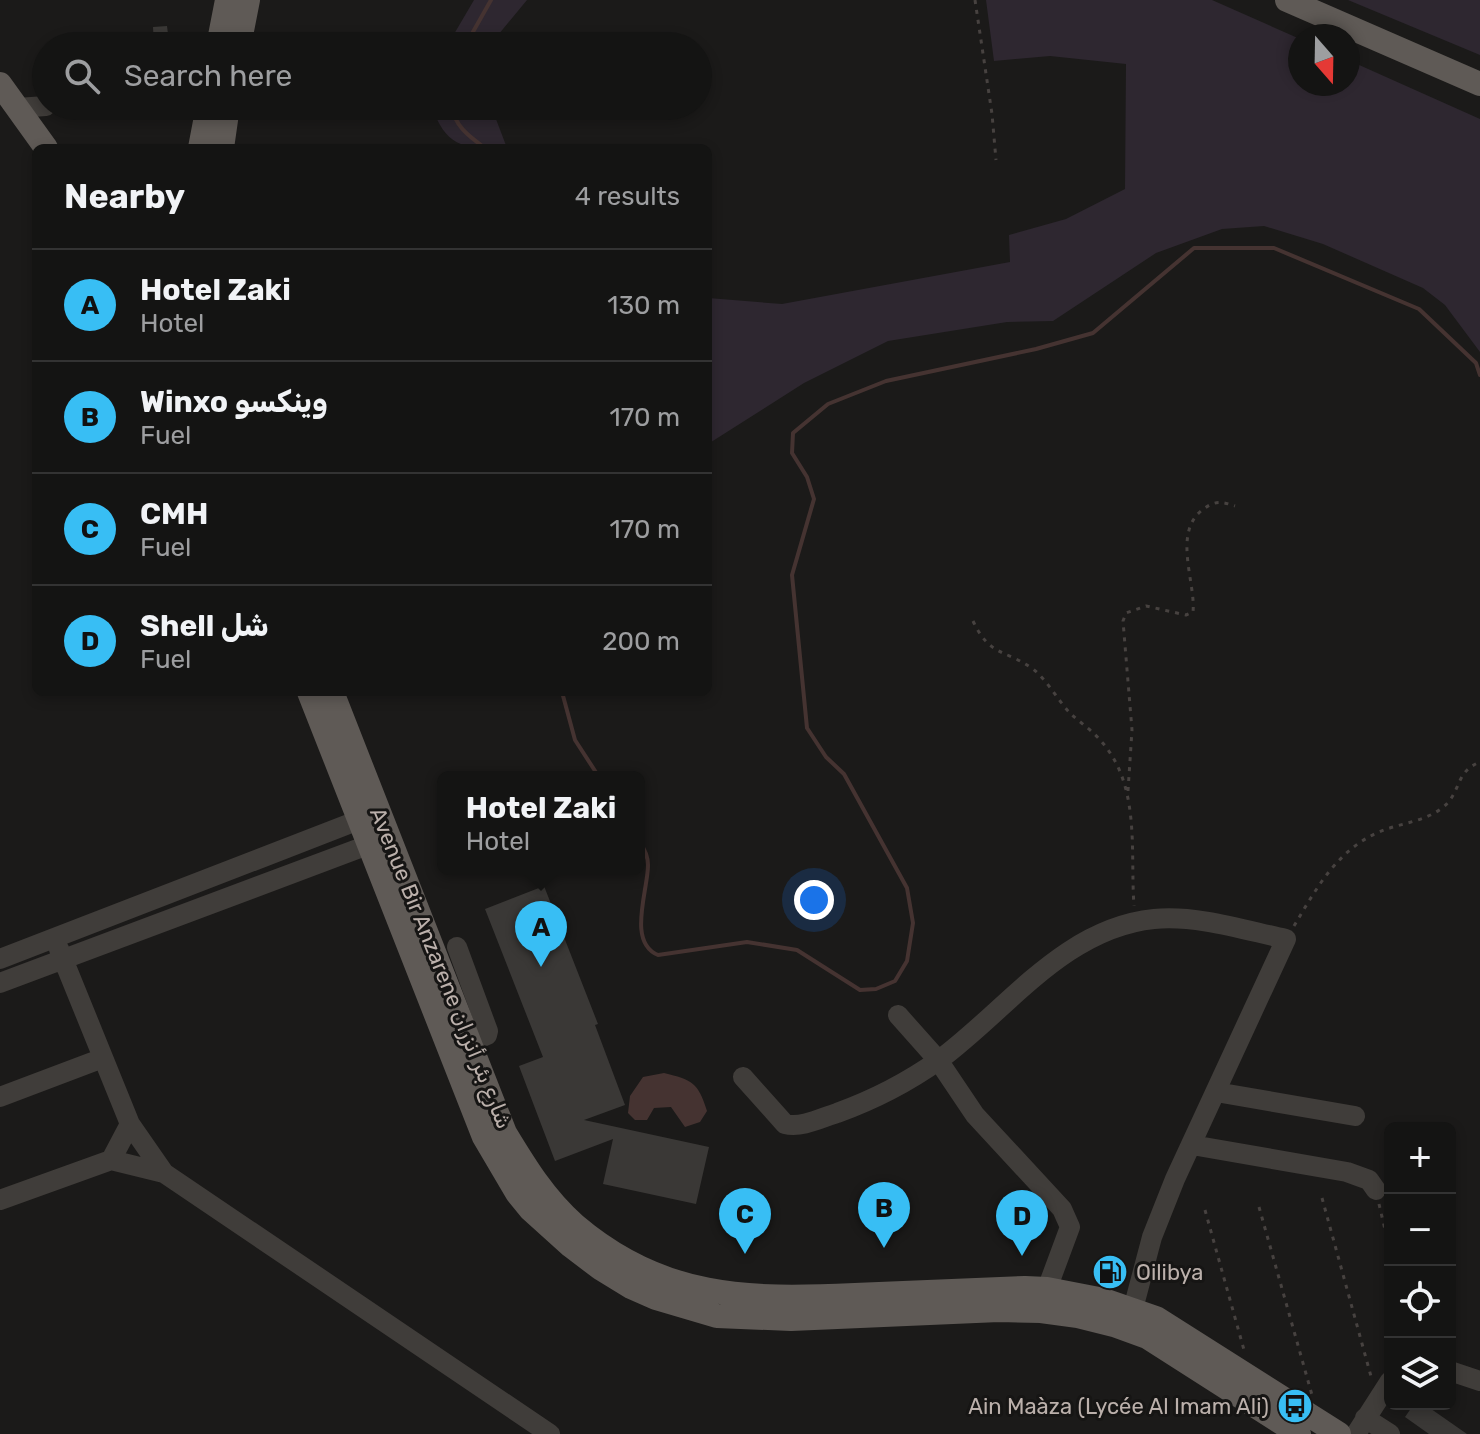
<!DOCTYPE html>
<html lang="en">
<head>
<meta charset="utf-8">
<style>
	:root { --surface:#141413; --page:#212121; --text:#f1f3f6; --muted:#9d9ea0; --line:#333; --accent:#38bef4 }
	body { margin:0; font-family:Rubik,Cairo,sans-serif; background:var(--page); color:var(--text) }
	.controls { position:absolute; right:24px; bottom:24px; display:grid; overflow:hidden; border-radius:12px; box-shadow:0 4px 12px #0003 }
	.controls button { width:72px; height:72px; display:grid; place-items:center; padding:0; border:0; border-bottom:2px solid var(--line); background:var(--surface); color:var(--text); font:40px sans-serif }
	.compass { position:absolute; left:1288px; top:24px; width:72px; height:72px; border-radius:50%; background:var(--surface); box-shadow:0 4px 12px #0003; rotate:160deg }
	.you { position:absolute; left:814px; top:900px; width:28px; height:28px; margin:-20px; border:6px solid #fff; border-radius:50%; background:#1a73e8; box-shadow:0 0 0 12px #1a73e833 }
	.badge { display:grid; place-items:center; width:52px; height:52px; border-radius:50%; background:var(--accent); color:#111; font-size:26px; font-weight:700 }
	.pin { position:absolute; translate:-50% -66px; filter:drop-shadow(0 2px 4px #0008) }
	.pin::after { content:''; position:absolute; top:42px; width:28px; height:24px; background:inherit; clip-path:polygon(0 0,100% 0,50% 100%) }
	.popup { position:absolute; left:437px; top:771px; width:208px; height:104px; box-sizing:border-box; display:grid; place-content:center; border-radius:12px; background:var(--surface); filter:drop-shadow(0 2px 6px #0005); font-size:26px; white-space:nowrap; color:var(--muted) }
	.popup b { font-size:30px; color:var(--text) }
	.popup::after { content:''; position:absolute; left:50%; top:100%; margin-left:-16px; border:16px solid transparent; border-top-color:var(--surface) }
	.list { margin:0; padding:0; list-style:none }
	h2 { display:flex; justify-content:space-between; align-items:center; height:104px; margin:0; padding:0 32px; font-size:34px }
	h2 small { font-size:26px; font-weight:400; color:var(--muted) }
	.list li { display:grid; grid-template-columns:52px 1fr auto; gap:24px; align-items:center; box-sizing:border-box; height:112px; padding:0 32px; border-top:2px solid var(--line) }
	.list b { display:block; font-size:30px; white-space:nowrap }
	.list p { margin:0; font-size:26px; white-space:nowrap; color:var(--muted) }
	.list em { font-size:26px; font-style:normal; color:var(--muted) }
	.icon { flex:none; width:44px; height:44px; fill:none; stroke:currentColor; stroke-width:2; stroke-linecap:round; stroke-linejoin:round }
	.map { position:relative; flex:none; width:1480px; height:1434px; overflow:hidden }
	.search { position:absolute; background:var(--surface); box-shadow:0 4px 12px #0003; left:32px; top:32px; width:680px; height:88px; display:flex; align-items:center; gap:20px; box-sizing:border-box; padding:0 28px; border-radius:44px; color:var(--muted); font-size:30px }
	.panel { position:absolute; background:var(--surface); box-shadow:0 4px 12px #0003; left:32px; top:144px; width:680px; height:552px; border-radius:12px }
	.map>svg:first-child { display:block }
</style>
</head>
<body>
<div class="map">
<svg width="1480" height="1434" viewBox="0 0 1480 1434">
	<rect width="100%" height="100%" fill="#1b1a19"/>
	<path fill="#2e2730" d="M474,0H527L489,46H447Z
		M986,0H1212L1300,39V84H1348V60L1480,119V352L1445,305L1423,288L1323,244L1264,226L1222,229L1156,253L1053,321L1007,322L888,341L804,383L708,444V298L782,304L1010,262L1009,235L1066,219L1125,189L1126,64L1050,56L994,61Z
		M1348,0H1480V55Z
		M432,106H491L507,148C467,148 446,150 432,106Z"/>
	<path fill="#453331" d="M664,1073C692,1080 698,1082 707,1111L700,1122L685,1127L671,1107L654,1108L647,1120H635L628,1113L630,1096L643,1077Z"/>
	<g fill="none" stroke-linecap="round" stroke-linejoin="round">
		<path stroke="#453331" stroke-width="4" d="M465,46L491,0
			M452,106C454,126 470,137 485,148
			M562,692L575,740L599,777
			M639,841C644,848 648,857 648,865C648,891 627,942 658,955L747,942L797,950L860,990L876,989L895,981L907,961L913,923L907,888L844,774L826,757L807,728L792,575L814,499L807,477L792,453L793,433L828,404L886,381L1036,349L1093,333L1194,248H1274L1419,309L1476,363L1480,375"/>
	</g>
	<path fill="#3a3836" d="M167,26L168,34L196,32L197,46H154L153,27Z
		M544,886L598,1024L595,1025L625,1105L584,1120L709,1147L696,1204L603,1184L613,1139L555,1161L519,1066L543,1057L485,909Z
		M1110,1255L1124,1261L1112,1287L1097,1283Z
		M1414,1404H1424L1467,1434H1429L1405,1417Z"/>
	<g fill="none" stroke-linecap="round" stroke-linejoin="round">
		<path stroke="#474240" stroke-width="3" stroke-dasharray="4 6" stroke-linecap="butt" d="M975,0L992,114L996,160
			M973,621C990,657 1005,649 1033,669C1047,680 1057,699 1069,712C1079,722 1092,730 1101,741C1141,786 1130,851 1134,906
			M1128,791L1132,730L1123,621L1126,613L1146,606L1186,615L1193,612C1196,582 1171,530 1205,508C1216,500 1223,502 1235,506
			M1294,926C1316,889 1337,850 1379,832C1400,823 1424,822 1442,808C1462,793 1454,772 1480,762
			M1322,1198L1372,1380
			M1379,1204L1390,1251
			M1259,1207L1312,1395
			M1205,1210L1244,1350"/>
		<path stroke="#403d3a" stroke-width="20" d="M17,108L46,106
			M457,947L488,1031L487,1035L468,1043
			M59,949L130,1124L164,1173
			M0,959L359,820
			M0,983L368,845
			M898,1015L938,1060L975,1115L1062,1209L1070,1227L1047,1289
			M743,1077L785,1124C802,1128 821,1118 837,1113C873,1100 908,1082 939,1060C1007,1010 1064,928 1154,919C1198,915 1244,930 1286,939L1175,1179L1152,1237L1133,1309
			M1216,1092L1355,1116
			M0,1097L103,1058
			M1192,1145L1347,1172L1369,1180L1376,1190
			M111,1160L130,1124
			M0,1200L111,1160L164,1173L550,1434
			M1450,1371L1480,1381
			M1365,1418L1390,1434
			M1356,1434L1390,1381"/>
		<path stroke="#5f5a56" stroke-width="24" d="M1287,0L1480,84
			M218,46L227,0
			M239,46L248,0
			M0,84L46,148
			M200,148L208,106
			M222,148L228,106
			M309,692L484,1137L517,1193L530,1209L571,1246L600,1268L631,1287L656,1298L717,1316L791,1319L999,1310L1041,1311L1078,1316L1114,1325L1147,1337L1299,1434
			M332,692L505,1133C525,1166 545,1199 575,1225C662,1299 747,1300 855,1295C912,1293 969,1290 1025,1288L1047,1289L1104,1300L1156,1318L1339,1434"/>
	</g>
	<defs>
		<symbol id="fuel-disc" viewBox="-11 -11 22 22"><circle r="9.5" fill="#38bef4" stroke="#161514"/><path d="M-5.5-6h7V0h2V4h1.3V-2.5L3-4.5l.8-.8L6-3V5H2.5V1h-1V6h-7ZM-4.2-4.7v3.2H.2V-4.7Z" fill="#111"/></symbol>
		<symbol id="bus-disc" viewBox="-11 -11 22 22"><circle r="9.5" fill="#38bef4" stroke="#161514"/><path d="M-5-6H5V4H4V6H2V4H-2V6H-4V4H-5ZM-3.5-4V0h7V-4ZM-3.5 1.2v1.5H-2V1.2ZM2 1.2v1.5H3.5V1.2Z" fill="#111"/></symbol>
	</defs>
	<g fill-rule="evenodd">
		<use href="#fuel-disc" x="1090" y="1252" width="40" height="40"/>
		<use href="#bus-disc" x="1275" y="1386" width="40" height="40"/>
	</g>
	<g text-anchor="middle" dominant-baseline="central" stroke-width="6" stroke-linejoin="round" paint-order="stroke">
		<g font-size="22" fill="#bbb0ab" stroke="#161514">
			<text transform="translate(441 968) rotate(68)">Avenue Bir Anzarene شارع بئر أنزران</text>
		</g>
		<g font-size="22" fill="#bbb0ab" stroke="#161514" text-anchor="start">
			<text x="1136" y="1272">Oilibya</text>
			<text x="1269" y="1406" text-anchor="end">Ain Maàza (Lycée Al Imam Ali)</text>
		</g>
	</g>
</svg>
<div class="controls">
<button>+</button>
<button>−</button>
<button><svg class="icon" aria-label="locate" viewBox="0 0 24 24"><circle cx="12" cy="12" r="6"/><path d="M12 2v4M12 18v4M2 12h4M18 12h4"/></svg></button>
<button><svg class="icon" aria-label="layers" viewBox="0 0 24 24"><path d="M12 4l9 5-9 5-9-5zM3 14l9 5 9-5"/></svg></button>
</div>
<svg class="compass" viewBox="-18 -18 36 36"><path d="M0-13l5 13h-10z" fill="#e53935"/><path d="M0 13l5-13h-10z" fill="#9d9ea0"/></svg>
<div class="you"></div>
<div class="pin badge" style="left:541px;top:967px">A</div>
<div class="popup"><b>Hotel Zaki</b>Hotel</div>
<div class="pin badge" style="left:884px;top:1248px">B</div>
<div class="pin badge" style="left:745px;top:1254px">C</div>
<div class="pin badge" style="left:1022px;top:1256px">D</div>
<div class="search"><svg class="icon" aria-label="search" viewBox="0 0 24 24"><circle cx="10" cy="10" r="6"/><path d="M15 15l6 6"/></svg>Search here</div>
<section class="panel">
<h2>Nearby<small>4 results</small></h2>
<ul class="list">
<li><span class="badge">A</span><div><b>Hotel Zaki</b><p>Hotel</p></div><em>130 m</em></li>
<li><span class="badge">B</span><div><b>Winxo وينكسو</b><p>Fuel</p></div><em>170 m</em></li>
<li><span class="badge">C</span><div><b>CMH</b><p>Fuel</p></div><em>170 m</em></li>
<li><span class="badge">D</span><div><b>Shell شل</b><p>Fuel</p></div><em>200 m</em></li>
</ul>
</section>
</div>
</body>
</html>
